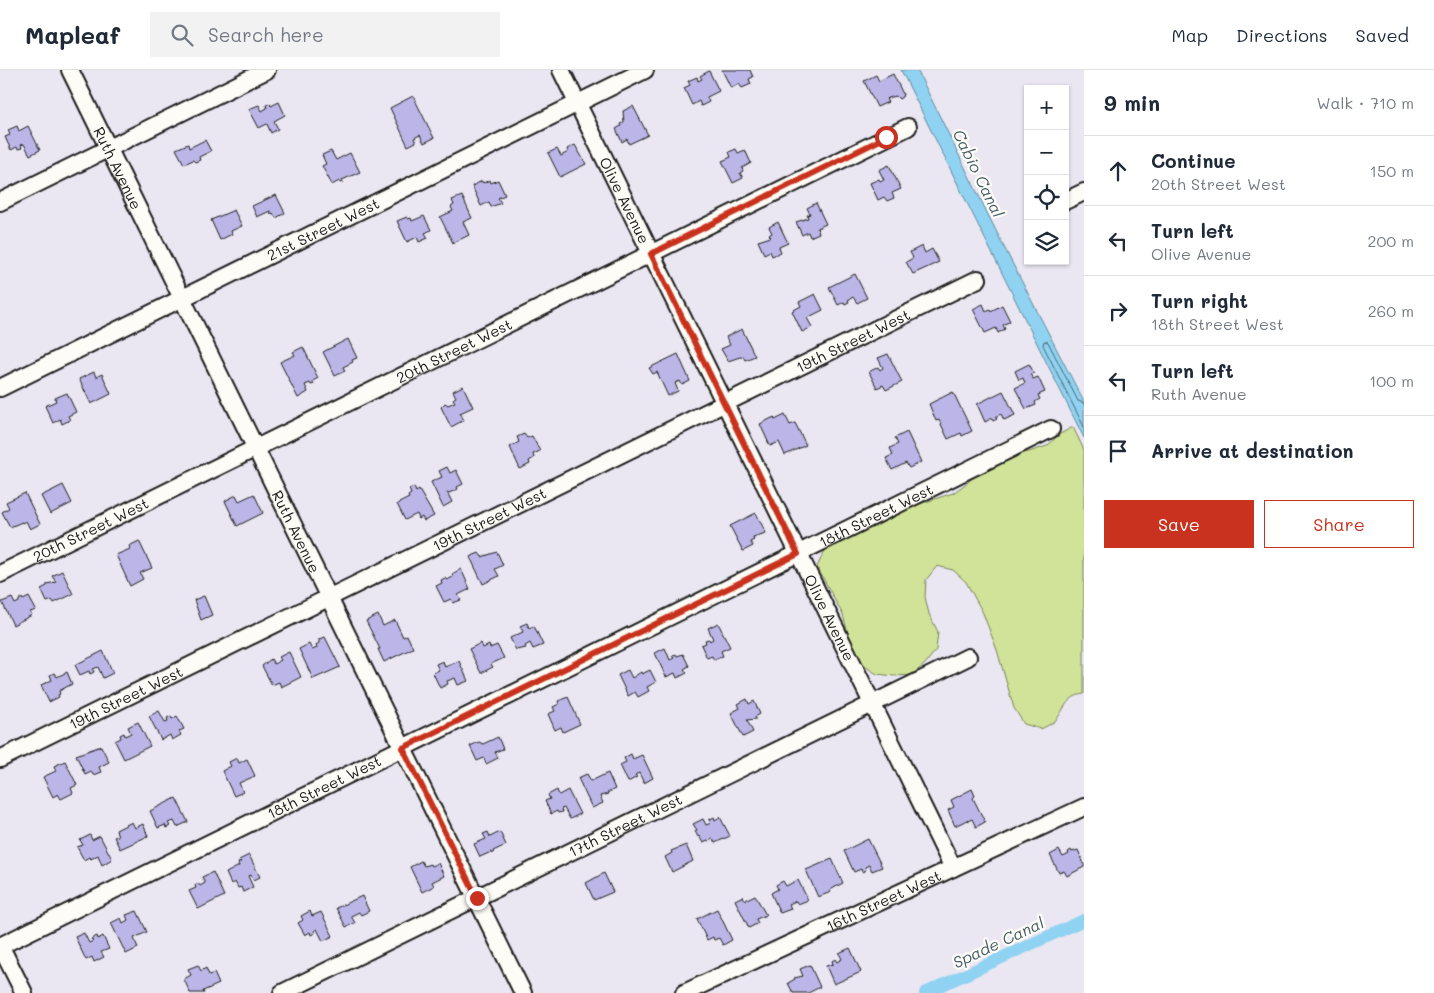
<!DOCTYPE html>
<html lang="en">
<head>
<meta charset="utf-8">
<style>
	:root { --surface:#fff; --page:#f2f2f3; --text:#1f2937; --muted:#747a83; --line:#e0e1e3; --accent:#c8321e }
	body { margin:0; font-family:Mali,sans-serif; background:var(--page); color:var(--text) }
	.controls { position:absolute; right:15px; top:15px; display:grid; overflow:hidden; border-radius:0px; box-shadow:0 1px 4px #0004 }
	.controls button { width:45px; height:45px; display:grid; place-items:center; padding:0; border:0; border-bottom:1px solid var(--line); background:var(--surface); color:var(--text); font:25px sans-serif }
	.stop { position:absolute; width:15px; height:15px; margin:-11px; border:4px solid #c8321e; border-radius:50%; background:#fff }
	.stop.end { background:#c8321e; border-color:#fff; box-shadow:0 1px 5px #0008 }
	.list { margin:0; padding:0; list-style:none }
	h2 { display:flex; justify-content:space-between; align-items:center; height:65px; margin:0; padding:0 20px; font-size:21px }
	h2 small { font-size:16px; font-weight:400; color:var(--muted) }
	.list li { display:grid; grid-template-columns:32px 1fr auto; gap:15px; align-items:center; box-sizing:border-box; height:70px; padding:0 20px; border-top:1px solid var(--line) }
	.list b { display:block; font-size:19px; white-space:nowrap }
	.list p { margin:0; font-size:16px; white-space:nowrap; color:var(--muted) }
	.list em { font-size:16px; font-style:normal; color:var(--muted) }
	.actions { display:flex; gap:10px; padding:15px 20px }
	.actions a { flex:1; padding:11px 0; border:1px solid var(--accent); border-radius:0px; text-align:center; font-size:18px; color:var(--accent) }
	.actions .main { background:var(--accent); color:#fff }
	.icon { flex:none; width:28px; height:28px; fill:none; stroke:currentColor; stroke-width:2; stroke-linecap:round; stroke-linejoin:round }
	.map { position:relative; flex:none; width:1084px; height:923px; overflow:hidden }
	header { display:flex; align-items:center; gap:30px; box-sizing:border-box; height:70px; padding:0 25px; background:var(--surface); border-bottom:1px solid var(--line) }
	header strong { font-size:24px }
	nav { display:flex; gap:28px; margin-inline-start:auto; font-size:18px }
	.search { width:350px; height:45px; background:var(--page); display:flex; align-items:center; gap:12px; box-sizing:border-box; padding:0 18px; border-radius:0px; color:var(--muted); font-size:19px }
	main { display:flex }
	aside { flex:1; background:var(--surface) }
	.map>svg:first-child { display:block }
</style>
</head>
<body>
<header>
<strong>Mapleaf</strong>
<div class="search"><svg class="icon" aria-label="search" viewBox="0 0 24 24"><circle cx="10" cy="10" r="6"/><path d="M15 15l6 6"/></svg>Search here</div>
<nav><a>Map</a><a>Directions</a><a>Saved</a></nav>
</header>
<main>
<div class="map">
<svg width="1084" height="923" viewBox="0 0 1084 923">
	<rect width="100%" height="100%" fill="#eae7f2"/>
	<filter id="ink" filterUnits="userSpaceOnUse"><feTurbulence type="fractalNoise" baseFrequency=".02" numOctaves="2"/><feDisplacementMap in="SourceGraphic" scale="10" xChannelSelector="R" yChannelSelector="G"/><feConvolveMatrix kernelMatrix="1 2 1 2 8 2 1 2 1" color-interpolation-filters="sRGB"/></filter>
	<g filter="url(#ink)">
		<path fill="#d0e398" stroke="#76805a" d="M1073,357L1084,380V624C1065,626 1064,642 1055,651C1051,654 1045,657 1041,659L1024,654L1014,638L997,580L983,543L966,512L953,500L937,496L926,510L925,527L929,544L938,562L936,580L925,594L912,605L894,606L877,604L861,594L852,578L843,545L817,497L824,482L837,472L901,440L953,423L967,413L980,401L1012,385L1029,382L1047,376L1060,364Z"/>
		<path fill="#90d2f1" stroke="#62899c" d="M901,0H917L1004,177L1084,332V368Z"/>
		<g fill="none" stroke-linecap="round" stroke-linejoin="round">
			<path stroke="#4a6571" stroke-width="1" d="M1084,333L1078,331L1048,272L1044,271L1043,275L1084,357"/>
			<path stroke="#90d2f1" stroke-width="12" d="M925,923L1084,850"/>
		</g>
		<path fill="#bcb6e8" stroke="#1c1c1c" d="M722,0H750L753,7L749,9L751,14L742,18L739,14L731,18Z
			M709,1L719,21L707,27L709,32L701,36L699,31L692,35L684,18L690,15L688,11L697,7L698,11L702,9L700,6Z
			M893,4L903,24L902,27L899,29L896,26L892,27L886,29L888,32L877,37L864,11L876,5L879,11Z
			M413,26L434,68L424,73L420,65L414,68L416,72L408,76L390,38Z
			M279,32L285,45L274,51L278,59L271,63L267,54L259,58L249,39L259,35L262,41L267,38L266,35L270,33L271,36Z
			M633,36L648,65L629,74L627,69L622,72L616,59L621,56L620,54L624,52L623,41Z
			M17,56L19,61L28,56L40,80L30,85L24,74L21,75L22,78L18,79L17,77L11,80L5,67L10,65L8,60Z
			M205,70L211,81L199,87L200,90L195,92L193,90L184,94L176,79L188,74L189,78Z
			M575,75L586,94L560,107L548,83L557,79L561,86L568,82L567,79Z
			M736,79L738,83L745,80L751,93L742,98L743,101L740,103L743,108L733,113L722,91L731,87L729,82Z
			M331,81L336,90L350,83L360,102L342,110L343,112L340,113L339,111L332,115L322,96L326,94L322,85Z
			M889,95L901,119L892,123L894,128L887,131L884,127L878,130L870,113L879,109L880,111L884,110L879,100Z
			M490,110L491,113L498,110L505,125L498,128L501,133L491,137L489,132L481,136L472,116L482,111L483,113Z
			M276,125L285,143L276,148L273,143L271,144L270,141L257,147L252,136Z
			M462,126L472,148L463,152L469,165L453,173L440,147L453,141L451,137L454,135L452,130Z
			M816,133L826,154L817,158L819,163L810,167L808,162L802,165L796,152L808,148L807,145L810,144L807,138Z
			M234,140L242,156L231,161L232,164L220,170L211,150Z
			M424,146L431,160L425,163L428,168L419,172L417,167L407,172L397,151L407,147L408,149L411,148L412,151Z
			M778,152L788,173L779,177L781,182L772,186L770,181L764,184L758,171L771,167L769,165L772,163L769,157Z
			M922,176L925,183L932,179L939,192L913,204L906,192L913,188L910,182Z
			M855,204L867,228L857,233L853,227L848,230L849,232L845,234L844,232L838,235L829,217Z
			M815,224L823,240L807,248L812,257L802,262L792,241L801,236L799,232Z
			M983,234L986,241L990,239L991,241L1002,235L1010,251L1003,255L1005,259L998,263L996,258L985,263L973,239Z
			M742,259L755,286L745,290L743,286L728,291L721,279L730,275L726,267Z
			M348,269L357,288L352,290L353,292L343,297L345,301L335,306L323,282Z
			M303,277L318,308L313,311L314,314L311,315L310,313L305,315L308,322L298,328L280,292L295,285L293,282Z
			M678,284L690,311L682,315L680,311L675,313L678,321L668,326L657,302L653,304L649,298Z
			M888,284L902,312L886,320L883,315L877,318L869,302L878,297L880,300L883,298L878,288Z
			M1029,294L1034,303L1030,304L1033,309L1038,307L1045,322L1038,325L1040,329L1035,332L1036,335L1026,339L1015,318L1025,313L1023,308L1019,310L1015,301Z
			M94,302L96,307L102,304L111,324L91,334L79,309Z
			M463,316L473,337L460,343L464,350L451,357L441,337L445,333L448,335L455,332L453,329L456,327L453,321Z
			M1003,321L1015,345L1004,350L1001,344L995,347L997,349L993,351L992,348L985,352L977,334Z
			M953,322L972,361L962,366L961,363L948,369L939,350L936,351L929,334Z
			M67,323L76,342L68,346L70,350L62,354L60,349L53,353L45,336L56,331L55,328Z
			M785,345L790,355L795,353L806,375L785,385L779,372L770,376L760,354L774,347L775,350Z
			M907,362L921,392L909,398L906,393L892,400L886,388L893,385L890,378L898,374L895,368Z
			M524,364L527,368L532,366L540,381L533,384L534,388L529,391L530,394L520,399L510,377L519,372L517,367Z
			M447,397L450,403L456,400L463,414L457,417L458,419L449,423L447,422L452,432L443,437L431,412L442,407L439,401Z
			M63,415L72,433L50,444L41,426Z
			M414,417L416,422L419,420L434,446L424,451L422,447L419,449L417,444L405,450L397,434L409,428L408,426L411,424L409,419Z
			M25,423L40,454L30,459L26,451L22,453V452L10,457L2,442L9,438L6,432Z
			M254,424L263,443L237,456L225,431L236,425L239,431Z
			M756,443L766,463L753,467L754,470L750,472L753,476L743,481L730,456Z
			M139,471L152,498L140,503L143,509L130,516L116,485L130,479L129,476Z
			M497,482L503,495L495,499L499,506L483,514L470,487L479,483L482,487Z
			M461,499L470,519L458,525L461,530L453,533L451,529L444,532L436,516L442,513L441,510L445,508L447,510L453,507L452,504Z
			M62,501L73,524L54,533L52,530L47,532L41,519L47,516V514L56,512L52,506Z
			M204,526L212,545L201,550L194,530Z
			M29,527L36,540L30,542L32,545L13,555L2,532L12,528L15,534L19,532V530L22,528L23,530Z
			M378,545L383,556L395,550L403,567L407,565L413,578L384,592L378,579H380L366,551Z
			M527,553L529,558L534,556L543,575L533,579L530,573L525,576L526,578L516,580L510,568L523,562L520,556Z
			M718,553L730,577L721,581L723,586L714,590L712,586L707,588L701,575L706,573L705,570L709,569L710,571L713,569L708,558Z
			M325,567L340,597L313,609L299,579L309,574L312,580L317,578L316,575L319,573V569Z
			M481,573L483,578L489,575L490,578L497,575L504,588L491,594L493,597L481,603L469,579Z
			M665,578L670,590L674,588L672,586L676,584L677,586L683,584L689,596L684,599L687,603L677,608L675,603L666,607L655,583Z
			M103,581L113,603L103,608L98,597L93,599L94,602L90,604L89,601L80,605L75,595Z
			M289,582L301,607L281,617L279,612L272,615L262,596L271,589L274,594L281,590L279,587Z
			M443,591L445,597L459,591L468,611L458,615L455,608L447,611L448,614L440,618L433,603L439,600L436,594Z
			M628,600L632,608L641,602L642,604L650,600L656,612L647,617L649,621L638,627L635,622L628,626L618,605Z
			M67,602L72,614L59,621L60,624L58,625L59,627L49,632L41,615L52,610L50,605L54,603L57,607Z
			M568,627L580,654L563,662L561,657L555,660L548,644L555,641L553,637L559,634L558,631Z
			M747,629L749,634L754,631L760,644L755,647L756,649L747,650L753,662L743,667L731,643L740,638L738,634Z
			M159,641L165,652L168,651L167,648L171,646L172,649L177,646L184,659L179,661L181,665L172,670L170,665L161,670L149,646Z
			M138,652L150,676L124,689L115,671L121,668L120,665L124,663L125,666L131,663L128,657Z
			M498,667L503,679L495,682L498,688L486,694L484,688L477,691L470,676L479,672L483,674Z
			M101,676L109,692L99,697L101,702L93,705L91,701L85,704L76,685Z
			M631,684L633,689L642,685L653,708L644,713L639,703L635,705L637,707L628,712L620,695L626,692L624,688Z
			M237,688L239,693L247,689L255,706L239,713L243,722L234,726L222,701L231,696L229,692Z
			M65,691L77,715L71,718L73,723L61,729L58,724L53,727L43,707L56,701L54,696Z
			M608,703L615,719L607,723L608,724L600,726L603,733L592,738L578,708L587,704L591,711Z
			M972,719L975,726L973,728L985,752L976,757L972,749L968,751L967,750L955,756L948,740L954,737L951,730Z
			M557,720L559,725L568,720L580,744L570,749L564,738L561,739L562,742L558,743L557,741L551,744L545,731L550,729L548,725Z
			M176,728L188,752L177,757L174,751L168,753L170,756L166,758L165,755L158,758L150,741Z
			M714,747L715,750L720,747L730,766L715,773L713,769L703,773L699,766L698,767L695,761L697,760L693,754L703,749L706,755L711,753L709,750Z
			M132,752L135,758L143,754L148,766L120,779L114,767L118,766L116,760Z
			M488,762L490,767L500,762L506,775L493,781L494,782L491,784V782L480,787L474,774L486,769L483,764Z
			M90,765L92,770L100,766L112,789L102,795L98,785L91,789L89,787L84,790L77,777L83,775L80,770Z
			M868,769L882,797L872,801L869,795L865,797L866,800L862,802L861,799L854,802L844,781Z
			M686,775L693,791L672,802L665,787L672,783L671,781Z
			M1059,780L1063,787L1069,784L1068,782L1071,780L1072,782L1078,780L1084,794V797L1067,806L1064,801L1059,803L1050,785Z
			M249,785L260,807L254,810L251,805L248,806L253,817L243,822L241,817L238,818L235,812L231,814L226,803L239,796L238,793L241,792L239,790Z
			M832,789L843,813L830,820L831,822L818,827L806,800Z
			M421,791L424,796L430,794L431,796L438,793L444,806L432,812L434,816L422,822L410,797Z
			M213,802L224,826L198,839L189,821L196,818L195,815L198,813L200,816L205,813L202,807Z
			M604,803L613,822L594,830L586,813Z
			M798,810L808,830L798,834L796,831L789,834L791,839L780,843L771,823L778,819L776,815L783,811L786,816Z
			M755,825L766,845L756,849L758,853L749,858L735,830L743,826L745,830Z
			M362,826L369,841L361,845L359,842L351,846L355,853L346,857L336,838Z
			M717,839L732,870L723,875L719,868L714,870L713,867L707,870L697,849Z
			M137,841L147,862L134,868L138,878L126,884L111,853L121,848L123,853L128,850L126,845Z
			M310,841L312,846L321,842L333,866L323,871L317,859L314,861L315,863L311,865L310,862L305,865L298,853L303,850L301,846Z
			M84,863L89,873L93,871L91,869L97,866L98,869L103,866L109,879L101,882L104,887L94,892L92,887L86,890L75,867Z
			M850,878L861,902L834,914L826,896L833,894L832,891L835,889L837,892L842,889L839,883Z
			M198,895L201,901L206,898L209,905L214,903L219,914L203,921L204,923H190L184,909L191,905L188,899Z
			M810,895L820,917L808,923H793L788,913L795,909L794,908L803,906L800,899Z"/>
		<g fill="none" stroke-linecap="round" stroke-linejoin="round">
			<defs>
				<g id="minor">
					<path id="s1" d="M70,0L523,923"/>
					<path id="s2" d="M561,0L953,798"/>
					<path d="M1065,131L1084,122"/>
					<path d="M0,132L267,0"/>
					<path id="s3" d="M0,318L645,0"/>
					<path id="s4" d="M0,504L908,57"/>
					<path id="s5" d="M0,689L978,209"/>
					<path d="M0,875L24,923"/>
					<path id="s6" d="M0,876L1051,359"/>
					<path id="s7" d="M282,923L968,587"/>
					<path id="s8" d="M684,923L1084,737"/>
				</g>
			</defs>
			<use href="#minor" stroke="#1c1c1c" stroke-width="20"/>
			<use href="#minor" stroke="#fdfcf7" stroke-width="16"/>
		</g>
	</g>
	<g fill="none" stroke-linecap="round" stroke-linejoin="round" filter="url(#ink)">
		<path stroke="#c8321e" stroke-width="6" d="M477,828L403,678L798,484L651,184L886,67"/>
	</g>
	<g text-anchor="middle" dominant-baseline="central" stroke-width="4.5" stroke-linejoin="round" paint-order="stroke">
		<g font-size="15" fill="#1c1c1c" stroke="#fdfcf7">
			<text stroke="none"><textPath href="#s1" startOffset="109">Ruth Avenue</textPath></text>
			<text stroke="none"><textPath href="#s2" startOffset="145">Olive Avenue</textPath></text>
			<text stroke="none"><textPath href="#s3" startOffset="360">21st Street West</textPath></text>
			<text stroke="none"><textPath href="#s5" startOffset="950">19th Street West</textPath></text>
			<text stroke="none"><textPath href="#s4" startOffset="506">20th Street West</textPath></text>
			<text stroke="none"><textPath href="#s6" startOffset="976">18th Street West</textPath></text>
			<text stroke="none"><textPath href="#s5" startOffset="545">19th Street West</textPath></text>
			<text stroke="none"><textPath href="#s4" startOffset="101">20th Street West</textPath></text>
			<text stroke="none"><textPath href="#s1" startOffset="514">Ruth Avenue</textPath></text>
			<text stroke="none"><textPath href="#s2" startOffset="610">Olive Avenue</textPath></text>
			<text stroke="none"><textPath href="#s5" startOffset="140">19th Street West</textPath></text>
			<text stroke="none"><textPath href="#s6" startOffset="361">18th Street West</textPath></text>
			<text stroke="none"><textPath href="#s7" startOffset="382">17th Street West</textPath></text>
			<text stroke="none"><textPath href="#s8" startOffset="220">16th Street West</textPath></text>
		</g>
		<g font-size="16" font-style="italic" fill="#455c67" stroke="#fdfcf7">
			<text transform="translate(979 103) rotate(64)">Cabio Canal</text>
			<text transform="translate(998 872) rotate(-25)">Spade Canal</text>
		</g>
	</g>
</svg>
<div class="controls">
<button>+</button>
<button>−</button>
<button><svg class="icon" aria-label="locate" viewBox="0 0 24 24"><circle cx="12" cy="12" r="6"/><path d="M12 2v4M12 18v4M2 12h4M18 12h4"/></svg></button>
<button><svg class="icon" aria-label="layers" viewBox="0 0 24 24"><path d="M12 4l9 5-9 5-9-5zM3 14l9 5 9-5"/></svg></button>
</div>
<div class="stop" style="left:886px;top:67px"></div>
<div class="stop end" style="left:477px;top:828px"></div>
</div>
<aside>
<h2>9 min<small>Walk · 710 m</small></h2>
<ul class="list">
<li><svg class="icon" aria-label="ahead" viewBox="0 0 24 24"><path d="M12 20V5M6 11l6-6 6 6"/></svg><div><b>Continue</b><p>20th Street West</p></div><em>150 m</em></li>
<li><svg class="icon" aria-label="left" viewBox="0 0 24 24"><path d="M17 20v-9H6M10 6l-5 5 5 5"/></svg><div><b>Turn left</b><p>Olive Avenue</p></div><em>200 m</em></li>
<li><svg class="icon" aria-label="right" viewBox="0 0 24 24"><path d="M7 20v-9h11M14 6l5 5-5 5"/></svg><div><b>Turn right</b><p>18th Street West</p></div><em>260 m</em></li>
<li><svg class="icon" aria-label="left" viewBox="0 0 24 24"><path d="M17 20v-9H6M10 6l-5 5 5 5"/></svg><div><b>Turn left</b><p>Ruth Avenue</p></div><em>100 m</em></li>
<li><svg class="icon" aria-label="arrive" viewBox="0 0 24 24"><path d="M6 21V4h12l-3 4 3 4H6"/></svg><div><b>Arrive at destination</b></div></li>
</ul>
<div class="actions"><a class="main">Save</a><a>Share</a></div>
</aside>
</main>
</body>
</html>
